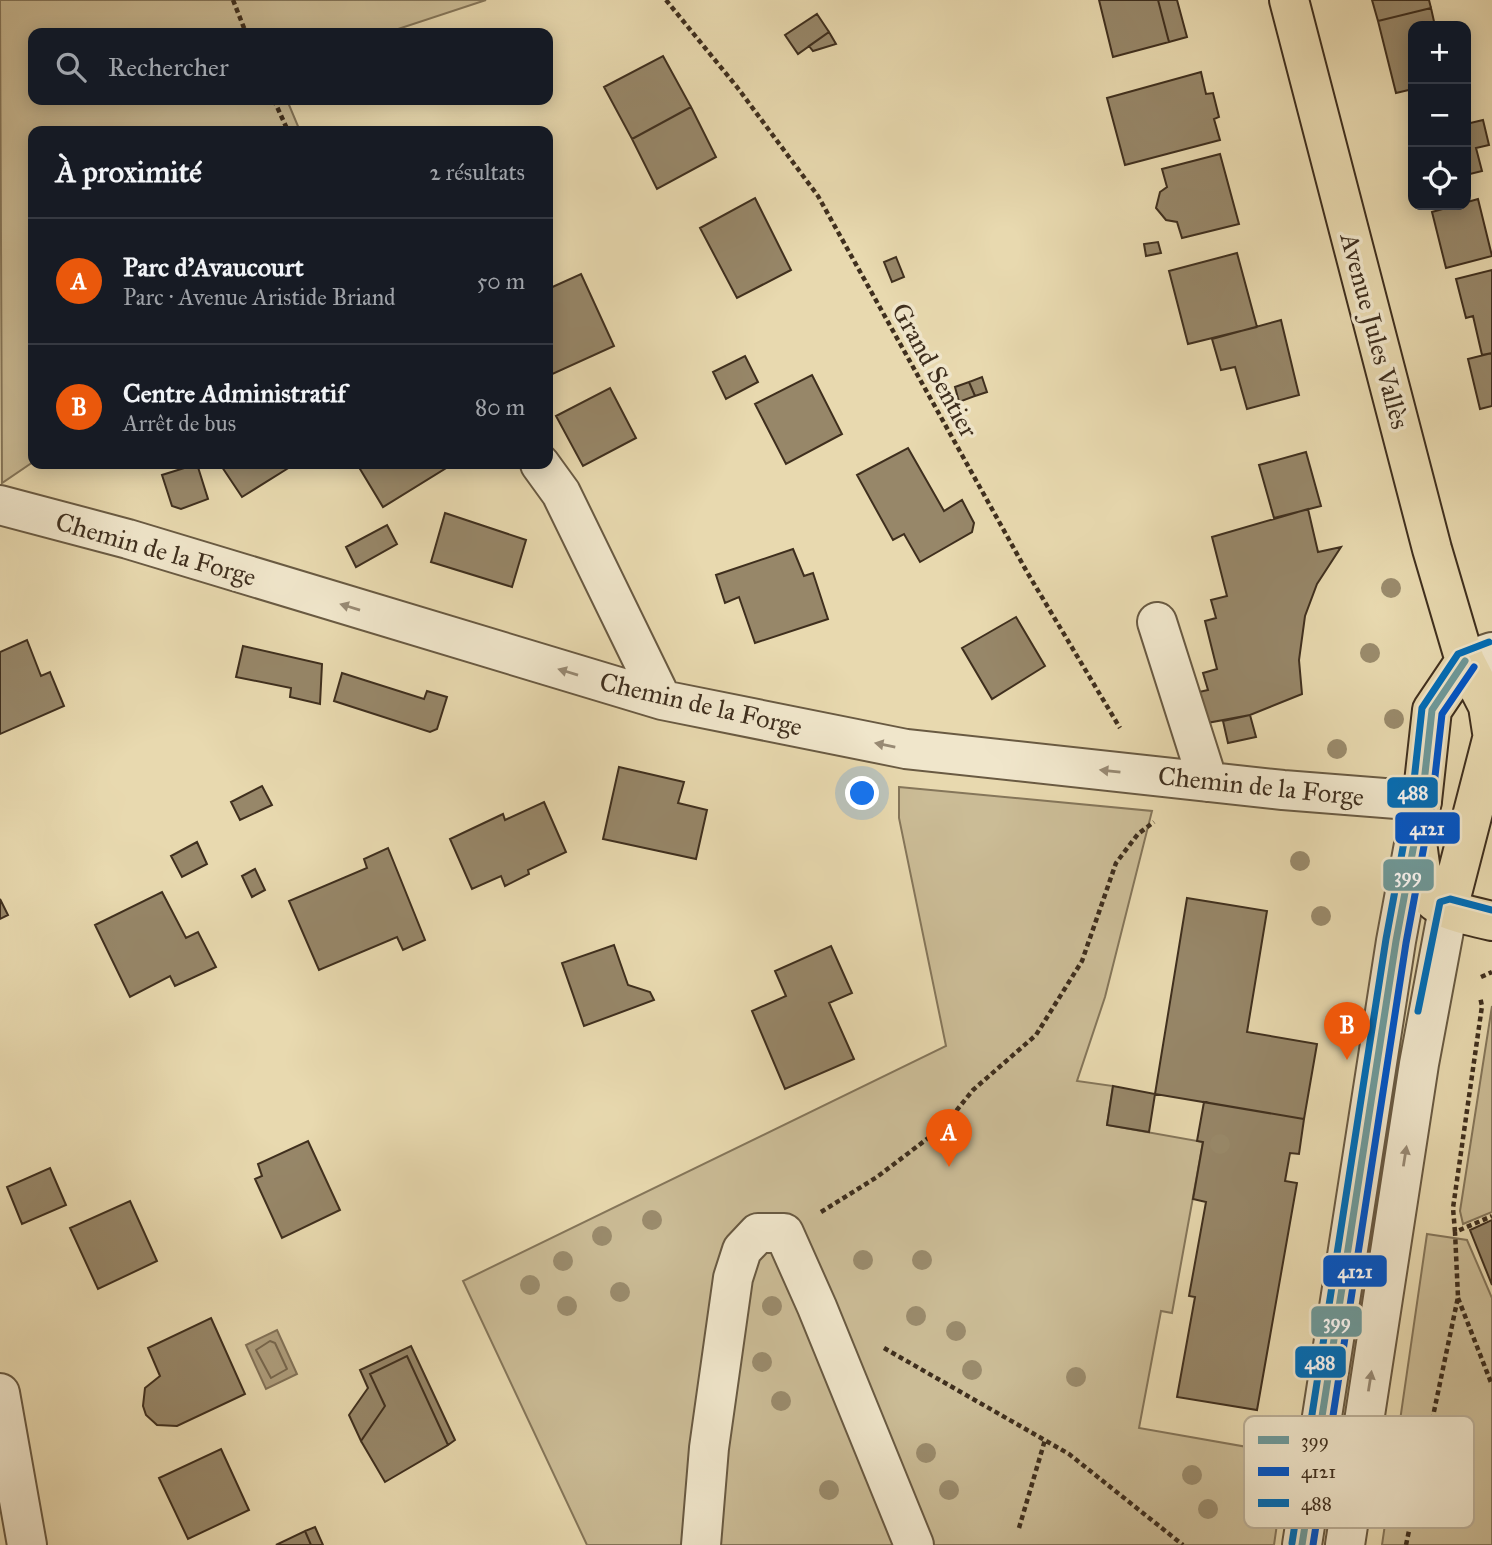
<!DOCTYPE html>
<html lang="fr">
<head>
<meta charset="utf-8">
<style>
	:root { --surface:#171b24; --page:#20242c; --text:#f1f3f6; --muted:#9ea1a6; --line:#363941; --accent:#ea580c }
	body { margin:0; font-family:"IM FELL Great Primer",serif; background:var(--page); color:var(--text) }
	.controls { position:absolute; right:21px; top:21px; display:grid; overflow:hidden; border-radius:14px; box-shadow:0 4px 18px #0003 }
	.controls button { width:63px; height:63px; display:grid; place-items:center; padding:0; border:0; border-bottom:2px solid var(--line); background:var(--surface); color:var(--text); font:35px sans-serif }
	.you { position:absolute; left:863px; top:794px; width:24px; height:24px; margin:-18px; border:5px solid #fff; border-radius:50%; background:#1a73e8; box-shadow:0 0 0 10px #1a73e833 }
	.badge { display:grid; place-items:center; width:46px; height:46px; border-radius:50%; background:var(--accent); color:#fff; font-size:23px; font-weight:700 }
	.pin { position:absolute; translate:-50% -58px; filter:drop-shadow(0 2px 4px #0008) }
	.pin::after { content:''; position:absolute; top:37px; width:24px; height:21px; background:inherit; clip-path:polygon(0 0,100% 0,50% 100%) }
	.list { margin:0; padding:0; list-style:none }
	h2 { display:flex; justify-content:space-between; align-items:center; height:91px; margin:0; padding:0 28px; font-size:30px }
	h2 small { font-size:23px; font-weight:400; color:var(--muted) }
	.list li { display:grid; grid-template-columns:46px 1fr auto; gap:21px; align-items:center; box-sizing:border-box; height:126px; padding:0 28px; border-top:2px solid var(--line) }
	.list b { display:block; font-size:26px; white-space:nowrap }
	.list p { margin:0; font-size:23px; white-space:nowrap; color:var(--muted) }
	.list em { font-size:23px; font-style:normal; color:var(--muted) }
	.icon { flex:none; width:38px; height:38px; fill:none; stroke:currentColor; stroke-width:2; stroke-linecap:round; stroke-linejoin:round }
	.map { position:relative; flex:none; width:1492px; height:1545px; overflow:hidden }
	.search { position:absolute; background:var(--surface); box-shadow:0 4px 18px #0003; left:28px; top:28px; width:525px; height:77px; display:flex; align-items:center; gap:18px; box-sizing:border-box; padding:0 24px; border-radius:14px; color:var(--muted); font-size:26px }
	.panel { position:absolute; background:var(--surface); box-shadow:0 4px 18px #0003; left:28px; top:126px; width:525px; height:343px; border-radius:14px }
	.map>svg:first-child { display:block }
</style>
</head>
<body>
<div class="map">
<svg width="1492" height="1545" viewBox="0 0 1492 1545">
	<rect width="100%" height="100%" fill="#e8d9af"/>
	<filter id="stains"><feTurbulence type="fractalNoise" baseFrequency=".00286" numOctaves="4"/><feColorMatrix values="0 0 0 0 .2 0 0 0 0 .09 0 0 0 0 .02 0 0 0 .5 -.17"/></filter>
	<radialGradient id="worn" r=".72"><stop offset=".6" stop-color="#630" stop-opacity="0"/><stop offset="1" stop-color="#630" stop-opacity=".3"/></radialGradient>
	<path fill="#cbbc96" stroke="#85765a" stroke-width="2" d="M0,0H486L386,33H33V100H287L300,131H33V462L2,483Z
		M899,787L1152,811L1105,997L1077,1081L1113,1086L1107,1125L1203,1142L1172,1313L1161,1311L1139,1428L1287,1454L1274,1545H587L463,1281L946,1046L899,818Z
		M1492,1006V1212L1463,1224L1460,1211Z
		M1427,1234L1467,1240L1492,1298V1545H1382Z"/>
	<path fill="#af9f7e" stroke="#827258" stroke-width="2" d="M277,1330L297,1374L266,1389L246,1345Z"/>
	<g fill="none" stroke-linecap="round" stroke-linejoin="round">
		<path stroke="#77674e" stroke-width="2" d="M270,1341L275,1343L287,1369L271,1378L256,1350Z"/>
	</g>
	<path fill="#978769" stroke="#3f2f1e" stroke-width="2" d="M1099,0H1158L1169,42L1113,57Z
		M1158,0H1177L1187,37L1169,42Z
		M1372,0H1429L1431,8L1378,21Z
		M1431,8L1435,26H1413V89L1396,93L1378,21Z
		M817,14L829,32L798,54L785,35Z
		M829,32L836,44L813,51L809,46Z
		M663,56L691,107L632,139L604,87Z
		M1201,72L1206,94L1213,93L1219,117L1214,119L1220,140L1125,165L1107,98Z
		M691,107L716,157L657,189L632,139Z
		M1483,120L1489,145L1476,148L1482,171L1466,175V124Z
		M1220,154L1239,224L1182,238L1177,222L1166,220L1156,208L1160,192L1167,187L1162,169Z
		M755,198L791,270L737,298L700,228Z
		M1478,199L1492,256L1446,268L1432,212Z
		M1158,242L1161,253L1146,256L1144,244Z
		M1237,253L1257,327L1188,344L1169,271Z
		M896,257L904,277L892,282L884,262Z
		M1492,270V353L1482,355L1473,316L1466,318L1456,279Z
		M581,274L614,346L548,376V289Z
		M1281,320L1299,395L1247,409L1235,367L1221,370L1212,339Z
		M1492,353V406L1480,409L1468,359Z
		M745,356L758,382L726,399L713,372Z
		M812,375L842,434L786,464L755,404Z
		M982,377L987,392L975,396L969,382Z
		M969,382L975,396L959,402L955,387Z
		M610,388L636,438L583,466L556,416Z
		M908,448L944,511L962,500L974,523L972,532L920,562L904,534L893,540L857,475Z
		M1306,452L1321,506L1274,518L1259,465Z
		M197,464L208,499L181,509L172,506L162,475Z
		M220,464H288L290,467L242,497Z
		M357,464H450L451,465L383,507Z
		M1308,509L1318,552L1341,547L1317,584L1305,616L1299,660L1302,694L1250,715L1207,723L1199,692L1208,690L1203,673L1217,669L1205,621L1216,618L1211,600L1227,596L1212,537Z
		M445,513L526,540L512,587L431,562Z
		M387,525L397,544L356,567L346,547Z
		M793,549L804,576L813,573L828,619L755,643L739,597L725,603L716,575Z
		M1016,617L1045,666L992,699L962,648Z
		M27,640L41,676L50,672L64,706L0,734V652Z
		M243,646L322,664L320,704L290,697L291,688L236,677Z
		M342,673L424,699L427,691L447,697L437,729L430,732L334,701Z
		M1250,715L1256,737L1228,743L1223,721Z
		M619,767L684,782L678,803L707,810L696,859L603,839Z
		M262,786L272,805L240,820L231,802Z
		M544,802L566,852L528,870L529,874L505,886L501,876L472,889L450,839L503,814L505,820Z
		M197,842L207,864L182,877L171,856Z
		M388,848L425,940L403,950L397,937L319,970L289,901L367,868L364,859Z
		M255,869L265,890L252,897L242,876Z
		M162,892L186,938L198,932L216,967L175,986L170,976L130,997L95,925Z
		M1187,898L1267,911L1247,1032L1317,1044L1304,1119L1155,1094Z
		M0,899L8,915L0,919Z
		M614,945L628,985L650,992L654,1000L584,1026L562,963Z
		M831,946L852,993L829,1003L854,1059L785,1089L752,1011L786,996L775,971Z
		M1113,1086L1155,1094L1149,1132L1107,1125Z
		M1204,1102L1304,1119L1299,1154L1290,1153L1285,1181L1297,1183L1257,1410L1177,1397L1195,1297L1189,1296L1206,1202L1193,1199L1203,1142L1197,1141Z
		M308,1141L340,1210L282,1238L255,1179L262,1176L258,1164Z
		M50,1168L66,1205L22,1224L7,1187Z
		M130,1201L157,1261L98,1289L70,1228Z
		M1492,1220V1285L1470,1230Z
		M211,1318L245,1394L177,1426L157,1425L146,1415L143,1406L145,1388L160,1376L148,1348Z
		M411,1346L455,1440L448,1445L407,1356L370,1374L385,1406L361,1441L349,1415L368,1388L360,1370Z
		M407,1356L448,1445L385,1482L361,1441L385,1406L370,1374Z
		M221,1449L249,1510L188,1539L159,1478Z
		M315,1527L323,1545H311L305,1531Z
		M305,1531L311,1545H276Z"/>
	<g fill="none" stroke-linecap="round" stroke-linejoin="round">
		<defs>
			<path id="minor" d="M540,464L561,493L662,700
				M0,505L128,539L662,700L906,749L1283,790L1422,801L1396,941L1302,1545
				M1157,622L1208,782
				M1465,661L1492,652
				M0,1393L27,1545
				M701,1545L709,1448L733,1278L742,1250L758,1233H784L817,1307L914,1545
				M1345,1545L1419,1064L1448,909"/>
			<path id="major" d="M1289,0L1432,549L1465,661L1488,706L1492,732
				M1422,801L1432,710L1465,661
				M1416,834C1425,903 1421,905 1492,921
				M1448,909L1492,739"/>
		</defs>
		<use href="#minor" stroke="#695a42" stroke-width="42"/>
		<use href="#major" stroke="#3f2f1e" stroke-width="42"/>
		<path stroke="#3f2f1e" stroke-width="4.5" stroke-dasharray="5 3.5" stroke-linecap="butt" d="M233,0L246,33
			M666,0L737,87L818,196L1027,572L1120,728
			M274,100L288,131
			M1481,977L1492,972
			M821,1212L877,1177L944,1126L973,1090L1036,1035L1082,961L1116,863L1138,834L1154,822
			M1455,1232L1453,1208L1482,1006L1480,997
			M1458,1298L1492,1385
			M884,1348L1069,1454L1183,1545
			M1019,1528L1045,1440
			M1406,1545L1458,1297L1455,1232L1492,1216"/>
		<use href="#minor" stroke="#f0e6cb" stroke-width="38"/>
		<use href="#major" stroke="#e8d9af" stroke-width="38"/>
		<defs>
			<path id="bus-1" d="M1302,1545L1396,941L1422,801L1432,710L1465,661"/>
			<path id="bus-2" d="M1313,1545L1406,943L1432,803L1442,714L1474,667"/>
			<path id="bus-3" d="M1418,1011L1440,902L1450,899L1492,910
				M1292,1543L1386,939L1412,799L1422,708L1458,654L1489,642"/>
		</defs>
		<use href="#bus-1" stroke="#f0e6cb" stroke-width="12"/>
		<use href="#bus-2" stroke="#f0e6cb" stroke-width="12"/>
		<use href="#bus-3" stroke="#f0e6cb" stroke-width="12"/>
		<use href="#bus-1" stroke="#6e9a9b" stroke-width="7"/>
		<use href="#bus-2" stroke="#0055c8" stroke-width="7"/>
		<use href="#bus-3" stroke="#006db8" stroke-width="7"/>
	</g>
	<g fill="#9a8b6c">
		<circle cx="1391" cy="588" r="10"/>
		<circle cx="1370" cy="653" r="10"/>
		<circle cx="1394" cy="719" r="10"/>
		<circle cx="1337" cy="749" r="10"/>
		<circle cx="1300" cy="861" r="10"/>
		<circle cx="1321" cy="916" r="10"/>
		<circle cx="1220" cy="1144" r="10"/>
		<circle cx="652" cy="1220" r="10"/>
		<circle cx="602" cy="1236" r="10"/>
		<circle cx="863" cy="1260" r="10"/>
		<circle cx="922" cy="1260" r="10"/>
		<circle cx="563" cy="1261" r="10"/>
		<circle cx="530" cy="1285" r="10"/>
		<circle cx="620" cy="1292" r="10"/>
		<circle cx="567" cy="1306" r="10"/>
		<circle cx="772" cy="1306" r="10"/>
		<circle cx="916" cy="1316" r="10"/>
		<circle cx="956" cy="1331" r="10"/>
		<circle cx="762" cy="1362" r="10"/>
		<circle cx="972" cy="1370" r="10"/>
		<circle cx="1076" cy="1377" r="10"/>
		<circle cx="781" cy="1401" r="10"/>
		<circle cx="926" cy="1453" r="10"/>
		<circle cx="1192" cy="1475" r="10"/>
		<circle cx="829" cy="1490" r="10"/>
		<circle cx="949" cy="1490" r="10"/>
		<circle cx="1208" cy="1509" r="10"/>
	</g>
	<defs><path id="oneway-solid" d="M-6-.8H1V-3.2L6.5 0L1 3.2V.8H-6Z" transform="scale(1.75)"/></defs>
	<g fill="#988a74">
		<use href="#oneway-solid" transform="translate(350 607) rotate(-163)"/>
		<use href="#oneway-solid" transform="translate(568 672) rotate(-163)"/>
		<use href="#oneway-solid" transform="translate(885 745) rotate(-169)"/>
		<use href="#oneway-solid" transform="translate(1110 771) rotate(-174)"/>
		<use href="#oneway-solid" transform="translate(1405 1156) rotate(-81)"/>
		<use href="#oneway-solid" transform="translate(1370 1381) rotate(-81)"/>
	</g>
	<g text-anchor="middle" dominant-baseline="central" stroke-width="7" stroke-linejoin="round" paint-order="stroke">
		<g font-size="26" fill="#3f2f1e" stroke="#f0e6cb">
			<text transform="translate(1375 331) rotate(75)">Avenue Jules Vallès</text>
			<text transform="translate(935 370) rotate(61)">Grand Sentier</text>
			<text transform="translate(156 549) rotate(16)">Chemin de la Forge</text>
			<text transform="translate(701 704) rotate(13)">Chemin de la Forge</text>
			<text transform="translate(1261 786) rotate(6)">Chemin de la Forge</text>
		</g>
	</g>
	<rect x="1244" y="1416" width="230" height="112" rx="10" fill="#f0e6cb" stroke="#bbaf97" stroke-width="2"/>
	<rect x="1258" y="1436" width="31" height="8" fill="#6e9a9b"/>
	<rect x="1258" y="1467" width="31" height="9" fill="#0055c8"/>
	<rect x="1258" y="1499" width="31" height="8" fill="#006db8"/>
	<g font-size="19" fill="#3f2f1e">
		<text x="1301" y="1447">399</text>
		<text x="1301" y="1478">4121</text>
		<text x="1301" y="1510">488</text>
	</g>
	<g stroke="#f0e6cb" stroke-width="2.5">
		<rect x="1386" y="776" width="53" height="33" rx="7" fill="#006db8"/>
		<rect x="1394" y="811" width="67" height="34" rx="7" fill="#0055c8"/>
		<rect x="1382" y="858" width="53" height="34" rx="7" fill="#6e9a9b"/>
		<rect x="1322" y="1254" width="66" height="34" rx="7" fill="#0055c8"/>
		<rect x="1310" y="1305" width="53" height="33" rx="7" fill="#6e9a9b"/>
		<rect x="1294" y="1345" width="53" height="34" rx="7" fill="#006db8"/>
	</g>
	<g font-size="19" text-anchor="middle" font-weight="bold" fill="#fff">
		<text x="1413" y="799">488</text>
		<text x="1427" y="835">4121</text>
		<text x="1408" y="882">399</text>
		<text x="1355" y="1278">4121</text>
		<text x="1337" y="1328">399</text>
		<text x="1320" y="1369">488</text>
	</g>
	<rect width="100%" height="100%" filter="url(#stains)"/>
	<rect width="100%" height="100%" fill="url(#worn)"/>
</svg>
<div class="controls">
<button>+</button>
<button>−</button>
<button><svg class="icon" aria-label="locate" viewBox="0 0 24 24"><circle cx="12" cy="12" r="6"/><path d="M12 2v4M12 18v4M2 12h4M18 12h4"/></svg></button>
</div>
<div class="you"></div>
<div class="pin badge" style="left:949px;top:1167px">A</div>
<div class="pin badge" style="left:1347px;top:1060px">B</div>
<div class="search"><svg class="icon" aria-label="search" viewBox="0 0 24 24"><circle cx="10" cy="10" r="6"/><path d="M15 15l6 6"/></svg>Rechercher</div>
<section class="panel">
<h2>À proximité<small>2 résultats</small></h2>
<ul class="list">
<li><span class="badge">A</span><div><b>Parc d'Avaucourt</b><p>Parc · Avenue Aristide Briand</p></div><em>50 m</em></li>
<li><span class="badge">B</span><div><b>Centre Administratif</b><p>Arrêt de bus</p></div><em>80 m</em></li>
</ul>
</section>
</div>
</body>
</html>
